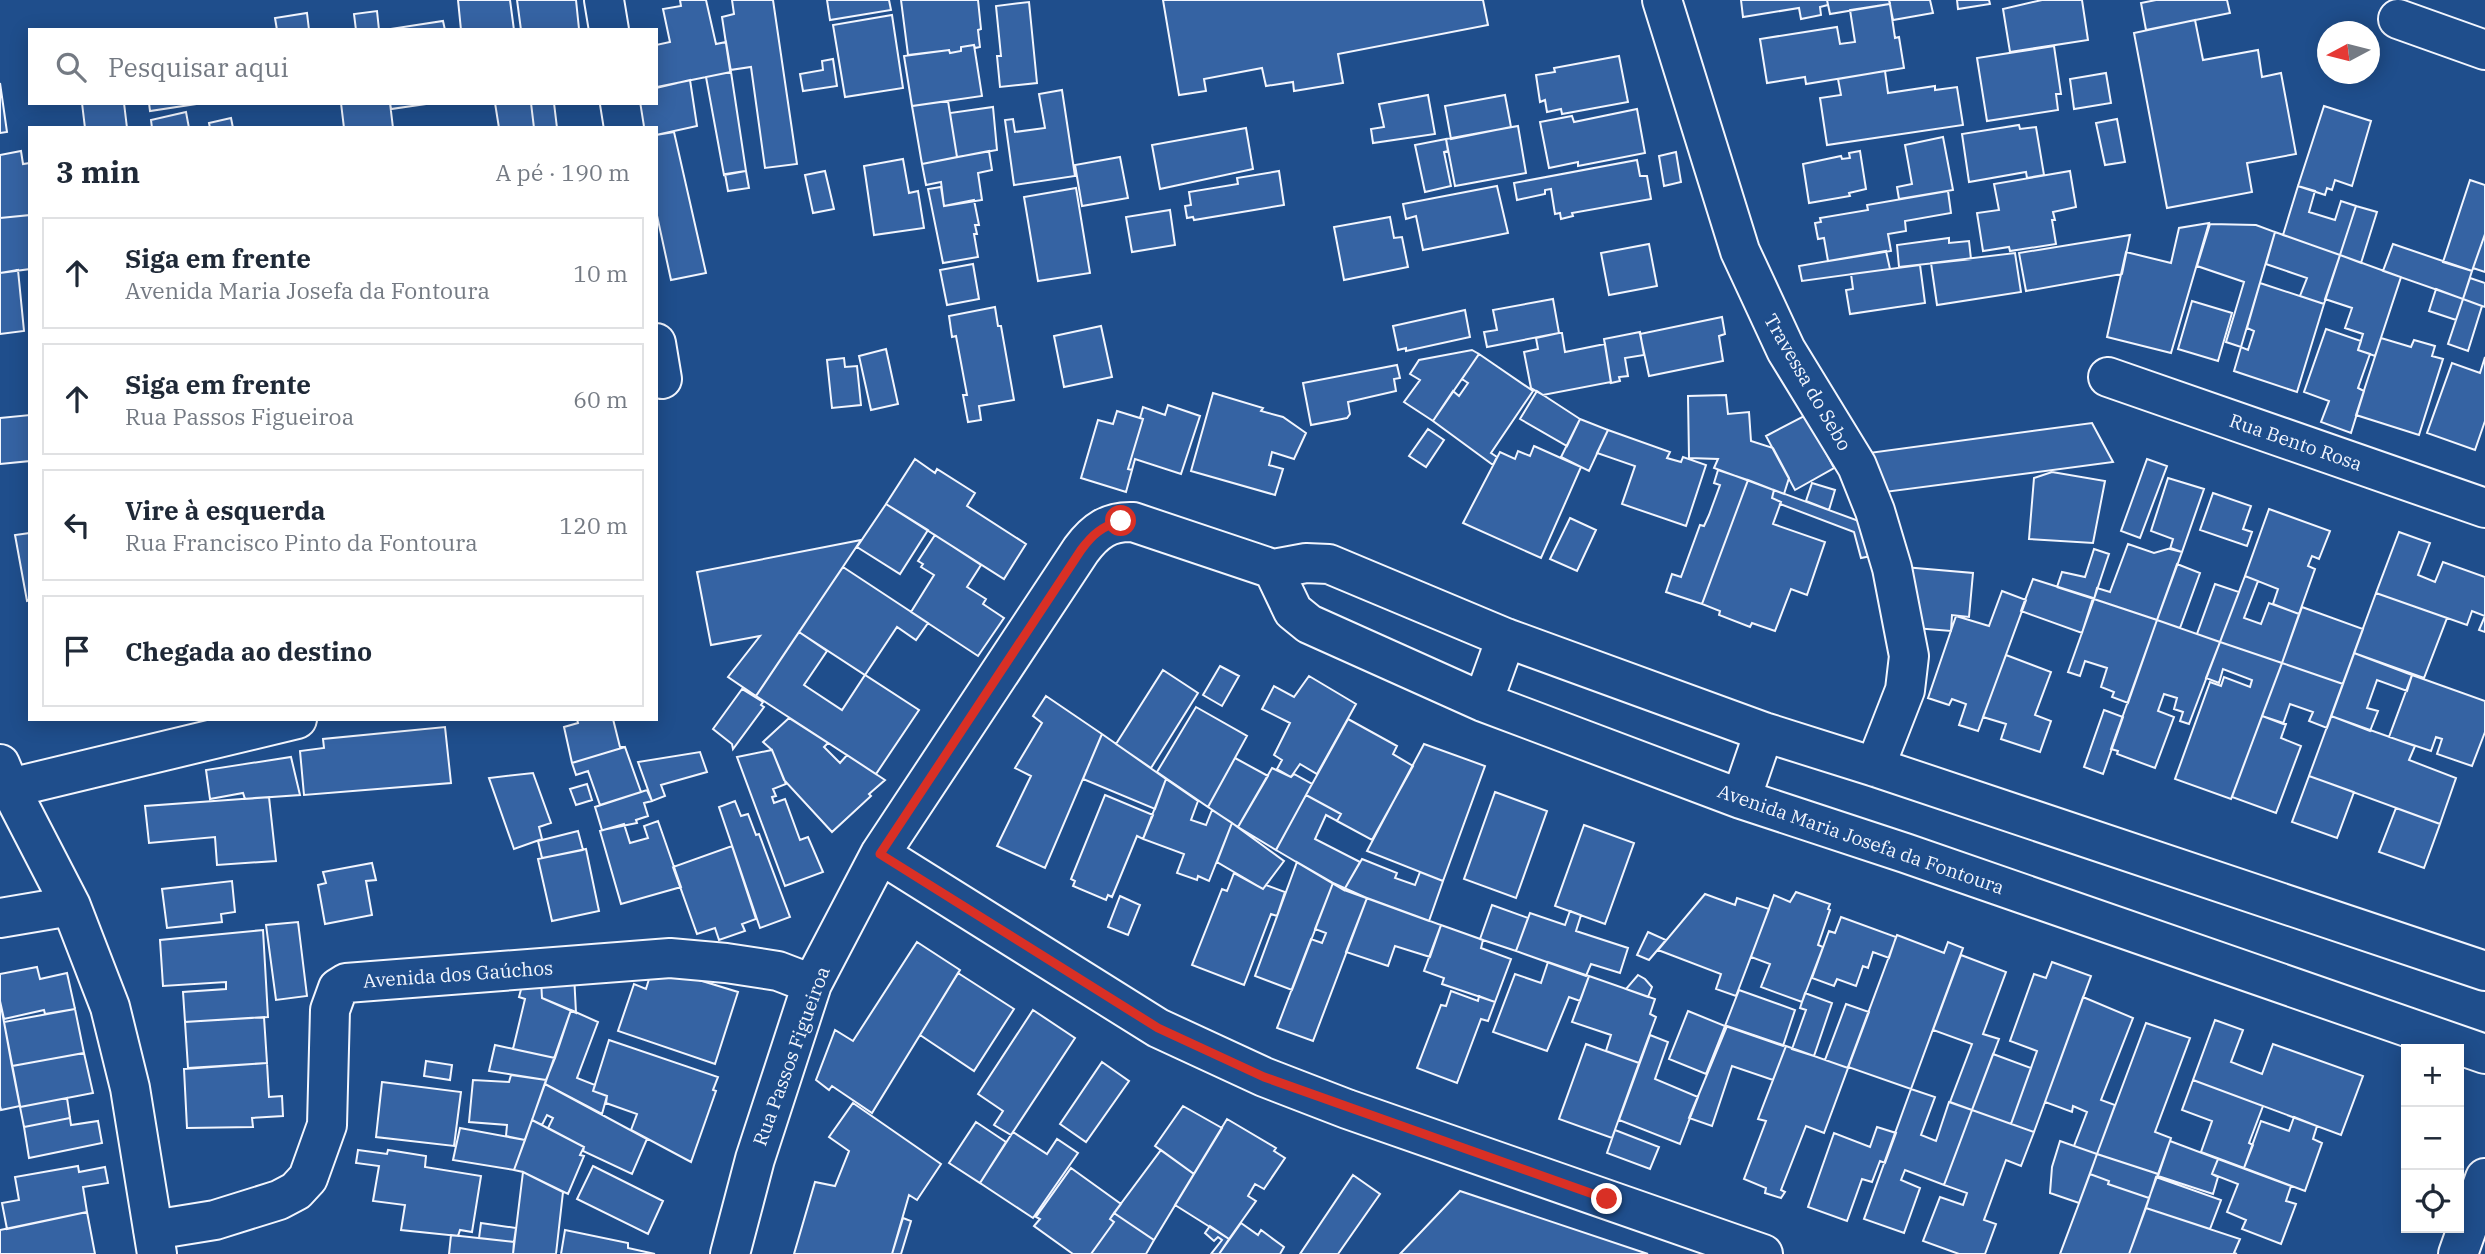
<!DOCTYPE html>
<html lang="pt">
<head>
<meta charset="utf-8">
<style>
	:root { --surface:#fff; --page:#f2f2f3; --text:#1f2937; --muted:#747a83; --line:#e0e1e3 }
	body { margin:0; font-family:"IBM Plex Serif",serif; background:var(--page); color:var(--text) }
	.controls { position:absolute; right:21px; bottom:21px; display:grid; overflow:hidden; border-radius:0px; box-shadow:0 4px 18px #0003 }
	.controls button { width:63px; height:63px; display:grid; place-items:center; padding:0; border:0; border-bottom:2px solid var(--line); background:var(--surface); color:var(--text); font:35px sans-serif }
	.compass { position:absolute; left:2317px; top:21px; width:63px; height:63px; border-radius:50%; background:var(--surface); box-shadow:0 4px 18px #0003; rotate:263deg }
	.stop { position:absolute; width:21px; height:21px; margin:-16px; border:5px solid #d93025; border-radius:50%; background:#fff }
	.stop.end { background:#d93025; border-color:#fff; box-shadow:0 2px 7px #0008 }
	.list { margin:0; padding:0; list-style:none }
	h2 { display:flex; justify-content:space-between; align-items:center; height:91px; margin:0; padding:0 28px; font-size:30px }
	h2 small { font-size:23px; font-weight:400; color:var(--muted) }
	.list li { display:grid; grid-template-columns:46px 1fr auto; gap:21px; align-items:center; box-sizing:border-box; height:112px; margin:0 14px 14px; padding:0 14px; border:2px solid var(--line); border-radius:0px }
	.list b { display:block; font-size:26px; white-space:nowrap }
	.list p { margin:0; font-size:23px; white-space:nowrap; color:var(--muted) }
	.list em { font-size:23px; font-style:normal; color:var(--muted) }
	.icon { flex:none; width:38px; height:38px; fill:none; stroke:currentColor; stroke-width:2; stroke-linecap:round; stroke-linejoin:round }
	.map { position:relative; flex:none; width:2485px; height:1254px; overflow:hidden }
	.search { position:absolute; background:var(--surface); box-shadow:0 4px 18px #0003; left:28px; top:28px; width:630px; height:77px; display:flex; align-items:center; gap:18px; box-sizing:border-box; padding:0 24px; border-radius:0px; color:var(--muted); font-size:26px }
	.panel { position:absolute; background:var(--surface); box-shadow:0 4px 18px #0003; left:28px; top:126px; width:630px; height:595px; border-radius:0px }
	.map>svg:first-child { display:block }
</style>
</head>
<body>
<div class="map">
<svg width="2485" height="1254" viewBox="0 0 2485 1254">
	<rect width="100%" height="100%" fill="#1f4e8c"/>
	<path fill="#3563a3" stroke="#f2f6ff" stroke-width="2" d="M458,0H510L514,30H461Z
		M517,0H576L579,29L521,30Z
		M680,0H706L716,44L726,42L731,72L657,87L656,45L670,42L663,9L681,6Z
		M732,0H773L797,164L765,168L751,67L730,70L722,17L734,14Z
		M827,0H889L891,10L830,20Z
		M901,0H978L981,29L978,30L980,47L975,48L974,45L961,47V51L950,53L949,50L908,55Z
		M1163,0H1483L1488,25L1338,54L1343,83L1294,91L1293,82L1266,86L1262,68L1204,79L1206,91L1179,95Z
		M1741,0H1827L1828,5L1820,7L1821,15L1801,19L1799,8L1743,17Z
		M1827,0H1889L1890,4L1830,14Z
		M1889,0H1930L1933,13L1893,20Z
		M1957,0H1989L1990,4L1958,9Z
		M2042,0H2082L2088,40L2010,52L2003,9Z
		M2156,0H2227L2230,13L2146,30L2141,3Z
		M1029,2L1037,83L1000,87L997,56H1001L996,6Z
		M1890,4L1895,38L1899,37L1904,68L1806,84L1805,77L1767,83L1760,39L1837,27L1840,44L1855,42L1850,10Z
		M377,11L379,30H356L354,14Z
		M307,13L309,30H277L275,18Z
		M892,15L903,88L845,97L833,25Z
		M2195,20L2203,60L2258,50L2262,77L2281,73L2296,154L2247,163L2252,192L2167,208L2134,33Z
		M443,21L445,30H390V29Z
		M974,45L982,96L912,106L904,56L949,50L950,53L961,51V47Z
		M2054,46L2061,94H2056L2058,110L1987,121L1977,58Z
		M1619,56L1628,102L1562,114L1561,109L1547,112L1545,100L1540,102L1536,75L1555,72L1554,68Z
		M833,59L837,86L803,91L800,74L823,70L822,61Z
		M1885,71L1888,93L1935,86V90L1957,87L1963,125L1827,145L1820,98L1841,95L1838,79Z
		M731,72L746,171L724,175L706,77Z
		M2106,73L2111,103L2074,109L2070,79Z
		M690,80L697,126L656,135V128H642L637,103H656V88Z
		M0,83L7,132L0,133Z
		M1062,90L1075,176L1014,185L1005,120L1013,119L1015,132L1045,128L1039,94Z
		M1428,95L1435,134L1373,143L1371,129L1384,127L1379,104Z
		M1505,95L1511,127L1451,139L1445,106Z
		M948,101L957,157L922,164L912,106Z
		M82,103H124L127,128H85Z
		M149,103H203L150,111Z
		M341,103H390L393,128H344Z
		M390,103H433L391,109Z
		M495,103H531L534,128H499Z
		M531,103H554L557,128H534Z
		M2324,106L2371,121L2352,186L2335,180L2332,190L2327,188L2325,195L2298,186Z
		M993,107L997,150L957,157L950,113Z
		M1637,109L1645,153L1578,166V162L1549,168L1540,122L1572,116L1574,122Z
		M186,112L189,128H152L151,120Z
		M231,118L233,128H210L209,123Z
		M2117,119L2125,162L2105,165L2096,123Z
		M2019,125L2020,129L2036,127L2044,175L2027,178L2026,172L1969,182L1962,134Z
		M1518,126L1526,173L1455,186L1446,139Z
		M1246,128L1253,169L1160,189L1152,145Z
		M674,132L706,273L671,280L656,211V135Z
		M1943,137L1953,190L1899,199L1897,187L1912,184L1905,145Z
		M1446,139L1448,151L1444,152L1451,186L1425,192L1415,145Z
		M21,151L23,164L30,163V215L0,218V155Z
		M989,151L992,170L978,173L982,200L944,206L941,182L926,185L922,164Z
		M1860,151L1866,189L1849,193L1850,196L1809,203L1803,164L1841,156L1842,159L1850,158L1849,153Z
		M1676,152L1681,182L1664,186L1659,156Z
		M1120,157L1128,198L1082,206L1075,165Z
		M903,159L909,193L918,191L924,228L874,235L864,166Z
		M1637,160L1640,176H1647L1651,199L1572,213L1573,216L1561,219L1560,213L1555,214L1551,189L1545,190V194L1517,200L1514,183Z
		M746,171L749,188L728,191L725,174Z
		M825,171L834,209L813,213L805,175Z
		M1279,171L1284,205L1194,220L1193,217L1187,218L1185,206L1191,205L1189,192L1238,184L1237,178Z
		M2070,171L2076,207L2053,212L2055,220H2052L2056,244L2010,251L2009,247L1983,251L1977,213L1999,210L1994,184Z
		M2470,180L2485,185V234L2472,271L2443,262Z
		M1497,186L1508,233L1423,250L1416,216L1406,219L1403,204Z
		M2298,186L2315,191L2309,212L2335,220L2341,201L2356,206L2340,255L2283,235Z
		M941,187L944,206L974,200L979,225H975L977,234H974L978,257L943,263L928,189Z
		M1076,188L1090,273L1038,281L1024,197Z
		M1948,191L1951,213L1905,221L1906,231L1888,234L1891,251L1828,261L1824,238L1818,239L1815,223L1821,222L1820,218L1868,210L1867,205Z
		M2356,206L2377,212L2361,263L2340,255Z
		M1170,210L1175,245L1132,252L1126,217Z
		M30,215V269L0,273V218Z
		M1390,217L1394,238L1402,237L1408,267L1344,280L1334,227Z
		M2209,223L2171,353L2107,337L2126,252L2171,263L2179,228Z
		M2210,224L2256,225L2275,232L2241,347L2226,342L2244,282L2197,266Z
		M2275,232L2340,255L2324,304L2300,296L2307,278L2266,264Z
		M2485,234V272L2473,268Z
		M2130,235L2122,274L2026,291L2019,253Z
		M1949,238V243L1969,241L1971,259L1899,267L1897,245Z
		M1649,244L1657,286L1609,295L1601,253Z
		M2393,244L2472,271L2463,299L2383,271Z
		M1886,251L1890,269L1802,281L1799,266Z
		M2015,253L2021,292L1937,305L1931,263Z
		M2340,255L2401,277L2375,356L2358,350L2363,334L2345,328L2352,308L2325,299Z
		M973,264L979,299L947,305L940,270Z
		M1920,265L1925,303L1850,314L1846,290L1853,289L1851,274Z
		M18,270L24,331L0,334V273Z
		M2470,278L2485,283V307L2463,299Z
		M2260,283L2324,304L2297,392L2234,371L2241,347L2248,350L2254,331L2247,328Z
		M2436,289L2463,299L2456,320L2429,311Z
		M1553,299L1559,333L1487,347L1484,332L1497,330L1493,310Z
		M2463,299L2482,306L2468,351L2448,344Z
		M2192,301L2232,313L2218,361L2178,349Z
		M995,307L998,326H1001L1014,400L979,406L981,420L968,422L963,395H967L956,336L952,337L949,316Z
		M1465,310L1470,337L1406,351V348L1398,350L1393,326Z
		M1722,317L1725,334L1719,336L1723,361L1649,376L1640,334Z
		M1101,326L1112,377L1064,387L1054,336Z
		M2326,329L2361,341L2358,350L2370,354L2358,388L2364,391L2351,433L2321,422L2329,401L2304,392Z
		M1640,332L1644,355L1625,358L1628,376L1619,377L1620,381L1611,383L1604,339Z
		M1559,333H1562L1565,352L1605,344L1611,382L1543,395L1531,388L1524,352L1538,349L1536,338Z
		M2381,338L2411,347L2414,340L2435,346L2432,356L2443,359L2419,435L2356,415Z
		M886,349L898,404L871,410L859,356Z
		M1472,350L1479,354L1433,421L1404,402L1420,380L1410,374L1419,360Z
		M1479,354L1533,391L1491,453L1497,457L1493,465L1433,421L1453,391L1459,396L1468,383L1462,379Z
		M2485,357V421L2475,450L2427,433L2452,363L2480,373Z
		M844,358L845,367L857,366L861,405L832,408L827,360Z
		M1397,365L1400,378L1394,379L1396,391L1348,402L1350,414L1347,418L1311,425L1303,383Z
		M1537,391L1580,419L1567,446L1520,419Z
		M1213,393L1263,408L1261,411L1283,417L1306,433L1294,459L1272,452L1269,465L1283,469L1275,495L1191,471Z
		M1726,395L1728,414L1749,412L1751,441L1773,448L1789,478L1784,494L1714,468L1718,459L1689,458L1688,396Z
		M1168,405L1200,416L1181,474L1135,459L1132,470L1128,469L1143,419L1140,418L1143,407L1165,415Z
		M1117,411L1143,419L1128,469L1132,470L1126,492L1081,478L1098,420L1113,424Z
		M30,415V461L0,464V418Z
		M1806,415L1834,468L1795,490L1766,436Z
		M1580,419L1608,430L1589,471L1561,457Z
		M2092,423L2113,462L1885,492L1869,453Z
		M1428,429L1444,440L1426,467L1409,456Z
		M1608,430L1670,452L1667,458L1681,462L1683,457L1706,465L1686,526L1622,504L1635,466L1597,453Z
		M1534,446L1581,467L1541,558L1463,523L1500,452L1515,459L1518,451L1530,456Z
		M915,459L935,473L937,469L975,493L967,506L1026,544L1004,579L886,504Z
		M2147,459L2167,466L2140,538L2121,531Z
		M1718,470L1748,480L1702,604L1666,592L1672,574L1681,577L1700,525L1704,526L1709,515L1720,485L1714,483Z
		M2052,472L2105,481L2093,543L2029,539L2034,478Z
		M2168,478L2204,489L2182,552L2170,549L2173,539L2151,531Z
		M1748,480L1774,490L1772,498L1781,502L1773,524L1825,542L1807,595L1791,589L1775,631L1752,623L1750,627L1719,615L1720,611L1702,604Z
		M1812,483L1835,490L1829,510L1806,501Z
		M1774,490L1867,524L1876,555L1861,558L1854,532L1780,504L1781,502L1772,498Z
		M2213,493L2251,506L2243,529L2252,532L2247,546L2200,530Z
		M886,504L928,530L900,574L857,547Z
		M2269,509L2330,531L2319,559L2312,556L2308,566L2315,569L2299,614L2273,604L2278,589L2245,576Z
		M1570,518L1596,530L1577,571L1550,559Z
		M2399,532L2430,543L2418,575L2435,582L2443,562L2485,577V632L2479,630L2485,616L2472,611L2467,625L2376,593Z
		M30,533V600L27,601L15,535Z
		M935,535L981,565L967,587L986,599L983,604L1004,618L978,656L911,612L934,575L921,567L923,564L918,561Z
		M861,540L756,696L728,677L760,636L711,645L697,572Z
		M2128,544L2154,553L2171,548L2182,552L2157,620L2094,599L2097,588L2110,592Z
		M2094,549L2109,554L2094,599L2057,587L2062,572L2085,577Z
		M2177,564L2200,573L2180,628L2157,620Z
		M843,567L928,623L916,640L897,627L865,675L799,632Z
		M1904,567L1973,573L1969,617L1952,615L1951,631L1915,628Z
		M2245,576L2258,581L2244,618L2261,624L2269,603L2299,614L2282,663L2220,642Z
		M2033,579L2093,598L2082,633L2021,611Z
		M2215,584L2239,592L2220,642L2197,634Z
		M2002,591L2026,600L1978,731L1959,725L1966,704L1952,699L1949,705L1928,698L1956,616L1989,626Z
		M2376,593L2447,618L2424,678L2354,653Z
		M2094,599L2157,620L2128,703L2112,697L2114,692L2101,687L2107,668L2085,661L2080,676L2068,672Z
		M2302,607L2363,629L2343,684L2282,663Z
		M2157,620L2220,642L2189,724L2180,721L2183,712L2174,709L2177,698L2164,694L2158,711L2174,717L2155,768L2117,754L2118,751L2111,749Z
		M799,632L827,651L804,685L842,710L865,675L919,710L876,774L756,696Z
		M2220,642L2282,663L2231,799L2175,779L2210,682L2221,686L2224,677L2250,687L2252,680L2223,669L2219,683L2206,678Z
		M2354,653L2412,675L2407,691L2377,680L2367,708L2378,711L2370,731L2331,716Z
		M2006,655L2051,672L2035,715L2051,721L2040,752L2001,739L2006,724L1983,717Z
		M2282,663L2343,684L2327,728L2309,721L2313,712L2290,704L2283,724L2262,716Z
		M1220,666L1239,676L1222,706L1203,695Z
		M1163,670L1198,693L1151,768L1116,744Z
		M2412,675L2485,701V732L2472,766L2437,754L2442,739L2436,737L2431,751L2389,737Z
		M1309,676L1356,704L1317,774L1300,764L1291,777L1277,769L1282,760L1274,755L1290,723L1262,709L1274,686L1294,697Z
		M742,689L763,702L761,705L764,707L733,749L732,744L713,729Z
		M1046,696L1102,734L1045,868L997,846L1031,776L1015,768L1042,723L1033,716Z
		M1196,707L1247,736L1208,807L1157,772Z
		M2104,710L2123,717L2103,774L2084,767Z
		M2262,716L2286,724L2281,738L2301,746L2276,813L2232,797Z
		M2331,716L2415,746L2409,760L2456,778L2440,824L2309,776Z
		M789,718L828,743L824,747L840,763L847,755L885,780L869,794L871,796L832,832L784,780L772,750L763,742Z
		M577,719H613L620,747H625L572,763L564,727L578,723Z
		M1348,719L1397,746L1393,754L1413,766L1372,840L1337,821L1341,814L1306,795Z
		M445,727L451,783L304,795L300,751L324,748L323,739Z
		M1102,734L1166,779L1155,809L1083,779Z
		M1424,744L1485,766L1443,881L1367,851Z
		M625,747L641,792L600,805L588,771L576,775L572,763Z
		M772,750L786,784L773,789L776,796L772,797L774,803L785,799L800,840L808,837L823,872L785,886L737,757Z
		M700,752L707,772L661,785L665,796L652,801L638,762Z
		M291,757L300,795L245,799L243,793L210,799L206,770Z
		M1235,758L1268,776L1238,827L1208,807Z
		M1272,768L1291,777L1294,774L1312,784L1276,850L1238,827Z
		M533,773L551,823L539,827L542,839L514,849L489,778Z
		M2309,776L2354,792L2337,838L2292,822Z
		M1166,779L1198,801L1191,820L1206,825L1212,810L1232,823L1209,881L1198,876L1197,880L1177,873L1184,854L1143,839Z
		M587,784L592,800L576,805L570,789Z
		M647,790L652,801L644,803L648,816L636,820L637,823L602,830L595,807Z
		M1495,792L1547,811L1516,898L1464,879Z
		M1105,795L1153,815L1143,839L1137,836L1112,897L1108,895L1106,900L1073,886L1075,881L1071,879Z
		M1306,795L1341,814L1337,821L1326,815L1315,839L1360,862L1344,890L1276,850Z
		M269,797L276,861L217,865L215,837L149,843L145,806Z
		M735,801L741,816L748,814L756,835L759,834L790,917L760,928L719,807Z
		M2396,808L2440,824L2424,868L2379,852Z
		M658,821L681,887L621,904L600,831L624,824L630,843L648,838L644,826Z
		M1232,823L1284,861L1263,889L1217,862Z
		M1584,825L1634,843L1605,924L1555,906Z
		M578,831L583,850L542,858L538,841Z
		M732,846L756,919L742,924L745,931L719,940L715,928L697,934L673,867Z
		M586,849L599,911L552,921L538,859Z
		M1362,859L1397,873L1395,878L1415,885L1420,872L1443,881L1429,921L1344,890Z
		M1297,862L1333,883L1292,990L1255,976Z
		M372,863L376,880L366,881L372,915L325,924L318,885L326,883L323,872Z
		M1234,873L1263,889L1266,885L1285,892L1277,916L1271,914L1244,985L1192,965L1222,889L1227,891Z
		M232,881L235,912L221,914L222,922L167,928L162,889Z
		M1333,883L1367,898L1313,1041L1277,1028L1311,939L1322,943L1326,933L1315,929Z
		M1796,892L1830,904L1828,909L1830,910L1818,945L1823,947L1802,1002L1761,987L1770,964L1751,957L1774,895L1790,902Z
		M1705,894L1735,905L1737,898L1769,909L1736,996L1716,989L1721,974L1658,950Z
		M1120,896L1140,905L1128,935L1108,927Z
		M1367,898L1441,925L1430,957L1395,946L1388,966L1346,952Z
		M1492,905L1528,918L1516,951L1480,939Z
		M1570,911L1581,915L1576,931L1628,948L1620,973L1591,964L1586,976L1516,951L1530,913L1565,925Z
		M1841,917L1896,937L1889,958L1873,952L1868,968L1863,966L1856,986L1837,979L1834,986L1812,978L1829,931L1835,933Z
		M298,922L307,996L276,1000L266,925Z
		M1441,925L1483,940L1481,948L1511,959L1495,1002L1442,984L1444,978L1424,971Z
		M263,930L268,1017L185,1022L183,992L226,989V982L163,986L160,940Z
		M1648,932L1666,940L1649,960L1637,955Z
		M1897,935L1944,953L1948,942L1963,948L1911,1089L1848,1067Z
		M917,942L960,970L872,1113L832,1086L829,1090L816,1080L835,1030L853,1041Z
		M1961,955L2006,972L1983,1034L1999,1039L1972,1110L1950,1102L1972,1044L1933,1030Z
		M1548,962L1589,976L1580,1001L1569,997L1547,1051L1493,1032L1515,974L1541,983Z
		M2052,962L2091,976L2034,1132L2011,1124L2037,1051L2010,1041L2034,974L2046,978Z
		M653,966L738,992L715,1064L618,1031L634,984L646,989Z
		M37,967L40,979L67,973L75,1009L45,1014L44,1010L4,1019L0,1001V974Z
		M958,973L1014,1009L974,1071L920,1035Z
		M574,974L576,1013L542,998L541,979Z
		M1638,975L1645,979L1652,987L1648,997L1626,989Z
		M1589,976L1655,999L1650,1014L1656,1017L1639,1063L1606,1051L1611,1035L1572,1022Z
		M541,979L542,998L571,1010L555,1058L513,1049L525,999L519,997L523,982Z
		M1739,990L1795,1010L1783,1046L1725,1026Z
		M1451,991L1478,1001L1479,996L1495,1002L1488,1021L1481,1019L1457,1083L1417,1068L1441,1005L1446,1006Z
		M1805,993L1832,1003L1814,1056L1792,1049L1806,1010L1800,1008Z
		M2083,997L2133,1018L2101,1100L2115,1105L2097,1154L2074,1146L2087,1112L2073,1106L2072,1112L2045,1102Z
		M0,1001L20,1106L1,1110L0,1106Z
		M1846,1004L1869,1012L1848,1068L1825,1060Z
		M75,1009L84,1053L12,1066L4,1022Z
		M571,1010L598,1022L577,1078L595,1085L593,1091L607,1096L602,1114L545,1084Z
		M1033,1010L1075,1038L1011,1135L994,1125L1003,1111L978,1094Z
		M1688,1011L1725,1026L1706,1074L1669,1059Z
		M264,1017L267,1063L188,1068L185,1022Z
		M2215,1020L2243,1030L2231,1062L2262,1074L2273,1044L2363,1076L2341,1135L2193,1080Z
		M2146,1023L2190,1038L2155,1132L2171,1138L2158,1174L2097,1154Z
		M1727,1026L1786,1046L1773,1080L1732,1066L1712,1126L1689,1118Z
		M1650,1035L1668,1042L1655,1079L1698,1097L1680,1144L1619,1120Z
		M609,1040L718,1077L713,1090L716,1091L691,1162L631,1130L637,1114L606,1103L607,1096L593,1091Z
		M1586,1044L1639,1063L1612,1138L1559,1119Z
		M495,1045L555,1058L546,1080L489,1071Z
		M1786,1046L1848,1068L1824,1133L1806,1126L1781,1190L1785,1192L1781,1198L1765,1193L1766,1188L1744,1179L1766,1121L1758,1119Z
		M84,1053L93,1093L20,1107L12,1066Z
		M1993,1054L2031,1068L2011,1124L1972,1110Z
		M426,1061L452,1065L450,1080L424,1076Z
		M1102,1062L1129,1081L1086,1142L1060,1124Z
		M267,1063L269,1097L282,1096L283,1116L252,1118L253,1127L187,1128L184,1069Z
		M511,1075L546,1080L525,1140L506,1136L507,1125L469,1122L473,1080L509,1082Z
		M2193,1080L2263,1106L2249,1143L2253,1145L2244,1168L2201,1152L2212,1121L2182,1110Z
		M382,1082L461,1092L454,1146L376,1137Z
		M545,1084L647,1139L632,1174L583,1151L584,1147L548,1128L553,1118L547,1115L542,1125L532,1120Z
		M1911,1089L1935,1097L1921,1135L1936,1141L1949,1102L1972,1110L1944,1185L1905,1170L1901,1180L1920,1188L1904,1233L1864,1219Z
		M67,1098L70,1118L24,1127L20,1107Z
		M853,1103L941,1164L917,1200L909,1195L892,1254H794L815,1182L835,1186L849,1151L829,1137Z
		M1183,1106L1222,1128L1194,1174L1155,1146Z
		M1972,1110L2034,1132L2021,1166L2006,1160L1984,1220L1996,1224L1985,1254H1959L1923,1241L1940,1197L1963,1205L1967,1193L1944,1185Z
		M2294,1117L2317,1126L2313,1139L2322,1143L2305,1191L2244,1168L2261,1121L2289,1131Z
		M70,1118L71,1125L98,1121L102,1143L29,1158L24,1127Z
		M1227,1119L1276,1148L1274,1151L1285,1158L1264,1189L1255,1184L1248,1196L1256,1201L1229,1239L1175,1205Z
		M532,1120L584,1147L580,1155L584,1156L568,1194L523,1172L514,1170Z
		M976,1122L1006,1142L980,1183L949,1163Z
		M1877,1127L1896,1133L1885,1163L1880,1161L1872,1182L1862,1179L1847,1221L1808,1207L1834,1133L1870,1147Z
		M460,1128L525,1140L514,1170L453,1160Z
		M1615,1130L1659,1147L1650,1169L1607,1153Z
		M1013,1132L1047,1154L1057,1139L1078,1153L1033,1218L980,1183Z
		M2060,1141L2097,1154L2079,1203L2050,1193L2052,1167Z
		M2170,1141L2218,1159L2212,1174L2218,1177L2213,1194L2158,1176Z
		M358,1150L387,1154L388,1150L426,1156L425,1167L481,1176L472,1232L460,1230L458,1236L401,1230L405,1205L373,1201L379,1166L356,1163Z
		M1161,1150L1194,1174L1154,1240L1114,1213Z
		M2097,1154L2158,1174L2149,1198L2108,1184L2109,1181L2090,1174Z
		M2218,1159L2291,1186L2286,1201L2296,1204L2281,1244L2242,1229L2246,1220L2227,1212L2238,1184L2212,1174Z
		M78,1166L79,1172L105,1167L108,1183L83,1187L87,1212L7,1229L2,1203L19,1200L15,1177Z
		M593,1166L663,1201L648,1234L577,1199Z
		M1071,1168L1121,1204L1110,1219L1114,1222L1091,1254H1073L1034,1226L1040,1219L1036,1217Z
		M523,1172L563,1192L556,1254H513Z
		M2090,1174L2109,1181L2108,1184L2149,1198L2129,1254H2060Z
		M1353,1175L1380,1194L1338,1254H1300Z
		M2156,1177L2221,1200L2210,1229L2146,1208Z
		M1460,1191L1648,1254H1400Z
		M2146,1208L2240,1239L2234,1253L2237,1254H2129Z
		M87,1212L95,1254H0V1230Z
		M1114,1213L1154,1240L1146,1254H1091L1114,1222L1110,1219Z
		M903,1218L911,1221L901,1254H892Z
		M481,1223L516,1228L514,1242L479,1238Z
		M1241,1223L1258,1235L1261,1230L1284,1247L1280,1254H1219Z
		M1210,1226L1229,1239L1219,1254H1211L1222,1240L1218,1237L1214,1241L1205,1233Z
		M565,1230L628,1243V1248L655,1254H561Z
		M451,1235L514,1242L513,1254H449Z"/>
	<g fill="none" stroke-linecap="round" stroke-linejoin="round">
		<defs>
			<path id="minor" d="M604,0L609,30
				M1662,0L1740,251L1786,350L1857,466L1875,511L1892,568L1909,656L1905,690L1875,767
				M2398,19L2485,50
				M620,103L624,128
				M656,343L662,379
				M2108,377L2485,508
				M1273,569L1293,611L1309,624L1483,702L1741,799L1905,853L2485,1054
				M1483,702L1506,638
				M0,764L10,788L71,906L110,1007L130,1088L157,1254
				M10,788L297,719
				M1741,799L1764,732
				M880,854L1158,1028L1264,1077L1347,1109L1763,1254
				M0,918L71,906
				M153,1230L215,1220L279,1200L296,1191L308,1178L327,1125L330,1010L338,988L346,983L670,958L726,963L778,971L812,984
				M730,1254L755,1159L812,984L880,854L1081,550C1095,531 1109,521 1133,522L1273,569L1306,563L1329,564L1506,638L1764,732L1875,767L2485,971
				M2458,1254L2485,1178"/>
		</defs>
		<use href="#minor" stroke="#f2f6ff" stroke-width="42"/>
		<use href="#minor" stroke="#1f4e8c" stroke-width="38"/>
	</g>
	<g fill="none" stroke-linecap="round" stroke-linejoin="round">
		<path stroke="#d93025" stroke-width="9" d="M1121,521C1102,526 1092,535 1081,550L880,854L1158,1028L1264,1077L1607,1199"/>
	</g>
	<g text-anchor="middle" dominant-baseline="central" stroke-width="5" stroke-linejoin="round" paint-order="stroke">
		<g font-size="19" fill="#f2f6ff" stroke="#1f4e8c">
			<text transform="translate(1808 382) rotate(60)">Travessa do Sebo</text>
			<text transform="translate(2296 442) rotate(19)">Rua Bento Rosa</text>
			<text transform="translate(1861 839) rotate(19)">Avenida Maria Josefa da Fontoura</text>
			<text transform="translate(458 974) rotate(-4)">Avenida dos Gaúchos</text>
			<text transform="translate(791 1056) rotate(-70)">Rua Passos Figueiroa</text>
		</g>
	</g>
</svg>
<div class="controls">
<button>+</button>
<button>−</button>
<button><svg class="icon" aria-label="locate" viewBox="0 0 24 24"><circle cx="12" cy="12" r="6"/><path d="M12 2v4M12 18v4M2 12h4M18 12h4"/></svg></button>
</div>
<svg class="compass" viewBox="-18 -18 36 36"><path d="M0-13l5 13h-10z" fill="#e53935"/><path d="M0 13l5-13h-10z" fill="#747a83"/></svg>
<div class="stop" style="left:1121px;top:521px"></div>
<div class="stop end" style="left:1607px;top:1199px"></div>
<div class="search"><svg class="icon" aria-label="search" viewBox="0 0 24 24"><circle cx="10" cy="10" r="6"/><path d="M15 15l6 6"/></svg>Pesquisar aqui</div>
<section class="panel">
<h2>3 min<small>A pé · 190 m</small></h2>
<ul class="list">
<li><svg class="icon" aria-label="ahead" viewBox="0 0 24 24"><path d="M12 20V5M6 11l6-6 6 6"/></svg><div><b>Siga em frente</b><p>Avenida Maria Josefa da Fontoura</p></div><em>10 m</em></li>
<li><svg class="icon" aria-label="ahead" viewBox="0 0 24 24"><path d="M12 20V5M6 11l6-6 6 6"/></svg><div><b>Siga em frente</b><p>Rua Passos Figueiroa</p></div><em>60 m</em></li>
<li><svg class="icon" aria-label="left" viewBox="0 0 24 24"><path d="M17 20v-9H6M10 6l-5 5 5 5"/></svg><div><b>Vire à esquerda</b><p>Rua Francisco Pinto da Fontoura</p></div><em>120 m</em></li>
<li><svg class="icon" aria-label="arrive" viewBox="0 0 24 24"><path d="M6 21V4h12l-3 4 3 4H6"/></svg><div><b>Chegada ao destino</b></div></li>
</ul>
</section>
</div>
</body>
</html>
